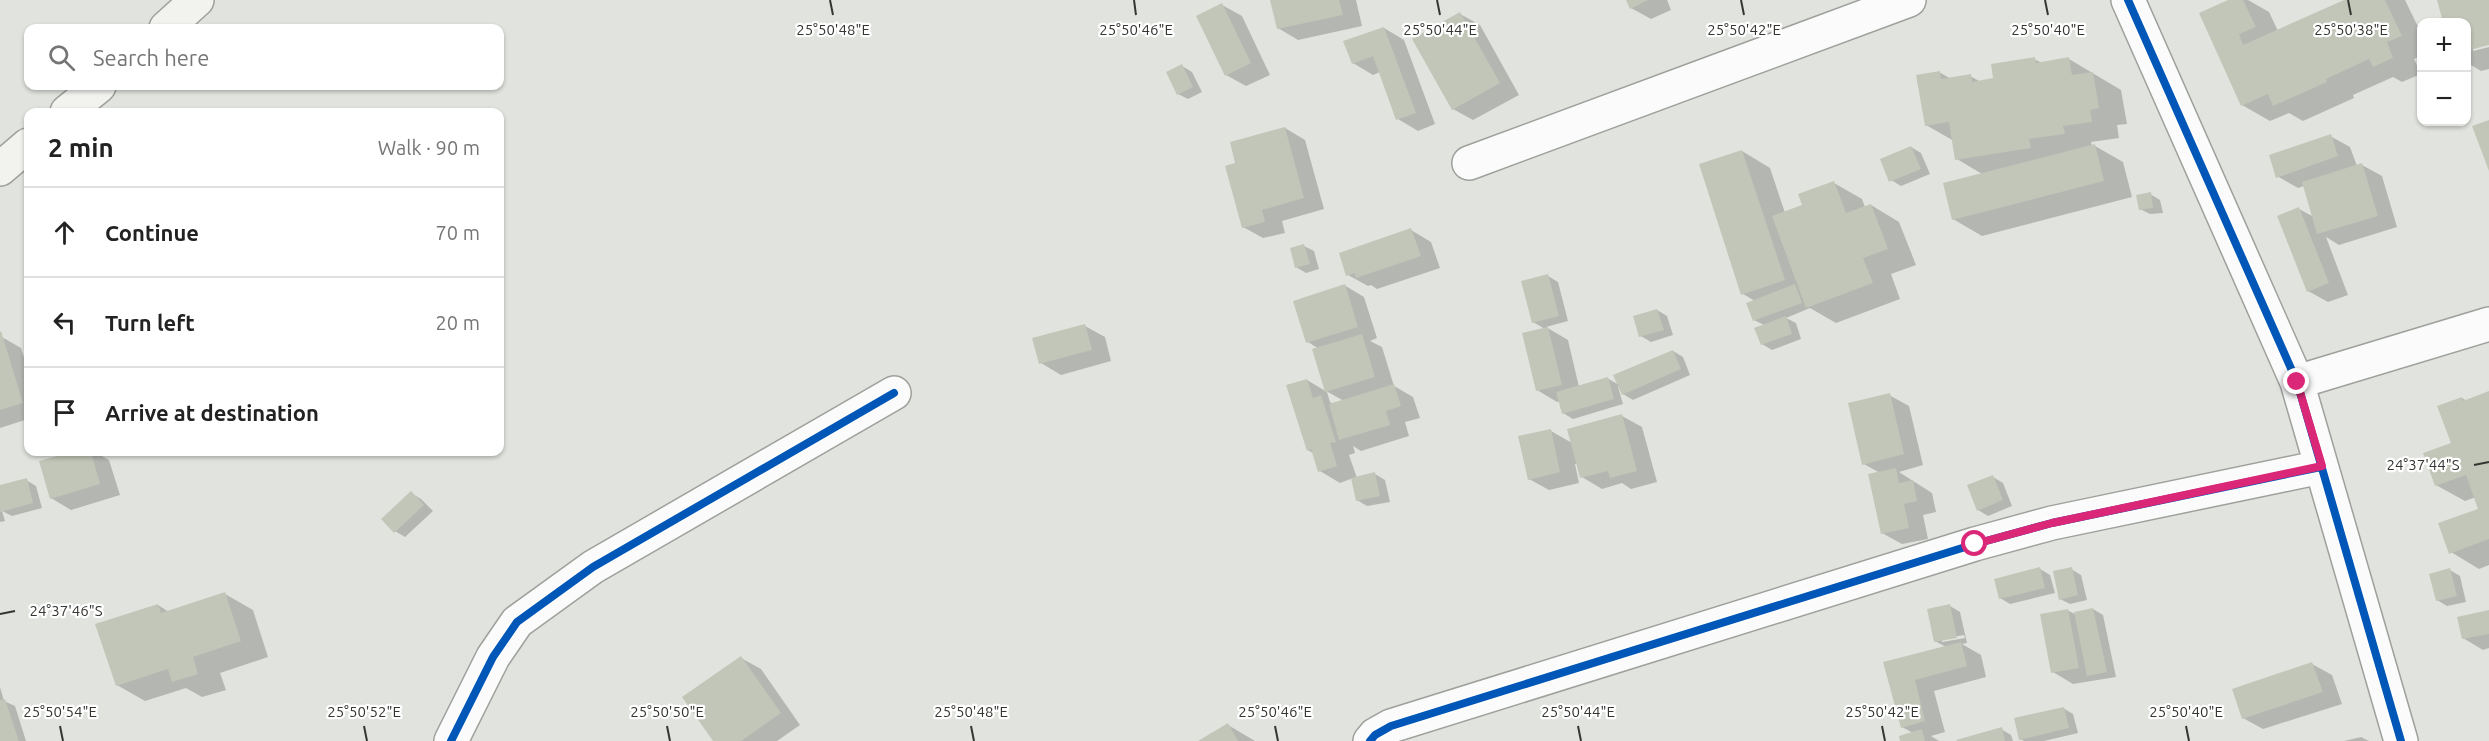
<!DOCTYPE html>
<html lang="en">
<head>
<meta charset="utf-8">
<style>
	:root { --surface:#fff; --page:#f2f2f2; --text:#222; --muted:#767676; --line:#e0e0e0 }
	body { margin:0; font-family:Ubuntu,sans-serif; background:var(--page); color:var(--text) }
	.controls { position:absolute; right:18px; top:18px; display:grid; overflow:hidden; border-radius:12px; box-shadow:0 2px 4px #0004 }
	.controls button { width:54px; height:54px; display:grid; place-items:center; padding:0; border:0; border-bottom:2px solid var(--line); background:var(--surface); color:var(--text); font:30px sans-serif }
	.stop { position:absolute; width:18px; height:18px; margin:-14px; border:4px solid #db2777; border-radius:50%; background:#fff }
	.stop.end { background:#db2777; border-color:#fff; box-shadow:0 2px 6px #0008 }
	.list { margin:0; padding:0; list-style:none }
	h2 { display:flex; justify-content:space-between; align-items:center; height:78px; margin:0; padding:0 24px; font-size:26px }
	h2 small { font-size:20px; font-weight:400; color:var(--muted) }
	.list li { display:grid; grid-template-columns:39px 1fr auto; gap:18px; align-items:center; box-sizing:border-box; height:90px; padding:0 24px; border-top:2px solid var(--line) }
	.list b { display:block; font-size:22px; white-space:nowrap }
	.list em { font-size:20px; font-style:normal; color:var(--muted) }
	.icon { flex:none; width:33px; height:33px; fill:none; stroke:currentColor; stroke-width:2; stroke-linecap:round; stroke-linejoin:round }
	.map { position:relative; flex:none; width:2489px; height:741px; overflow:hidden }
	.search { position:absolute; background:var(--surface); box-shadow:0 2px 4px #0004; left:24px; top:24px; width:480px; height:66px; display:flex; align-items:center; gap:15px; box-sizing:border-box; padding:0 21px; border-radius:12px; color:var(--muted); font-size:22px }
	.panel { position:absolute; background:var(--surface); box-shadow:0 2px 4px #0004; left:24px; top:108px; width:480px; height:348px; border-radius:12px }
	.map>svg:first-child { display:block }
</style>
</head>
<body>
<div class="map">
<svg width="2489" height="741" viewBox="0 0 2489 741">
	<rect width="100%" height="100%" fill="#e1e4de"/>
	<path fill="#0003" fill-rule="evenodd" d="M1272,0H1356L1362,26L1298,40L1278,28Z
		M1627,0H1667L1671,10L1651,19L1631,8Z
		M2232,0H2248L2269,12L2278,31L2348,0H2405L2422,35V55L2414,59L2421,74L2402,82L2393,77L2353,95L2354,98L2303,121L2289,113L2270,121L2242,105Z
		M2438,0H2489V44L2473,48V51L2489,47V69L2481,71L2466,62V22H2444Z
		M1222,5L1242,16L1270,75L1246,86L1226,75Z
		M1460,14L1480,25L1519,95L1473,120L1453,109Z
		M1384,28L1404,40L1435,124L1418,131L1398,119L1380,72L1373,75L1353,63Z
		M2034,59L2042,63L2069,59L2121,90L2127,124L2117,125L2119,138L2091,142L2092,146H2095L2123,162L2132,197L1982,236L1953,219L1982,174L1957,159L1954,141L1926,125L1939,72L1951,79L1970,76L1981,82L1995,79Z
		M1182,66L1192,72L1202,92L1188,99L1178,94Z
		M1285,128L1305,140L1324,209L1282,221L1285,233L1263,238L1243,227L1237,164Z
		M2330,136L2350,147L2357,166L2362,165L2382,176L2397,227L2339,245L2326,237L2348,295L2328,302L2308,291L2299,209L2314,217L2304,186L2298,188L2277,176Z
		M1911,147L1921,153L1930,174L1901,186L1891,180Z
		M1742,151L1770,168L1785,213L1804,206L1834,183L1862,199L1865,207L1871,205L1899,222L1916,265L1891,274L1900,299L1836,323L1810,308L1786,318L1796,323L1801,339L1772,350L1762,344L1764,325L1754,320L1755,301L1743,294Z
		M2150,194L2160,200L2163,213L2150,214L2140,209Z
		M1411,230L1431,242L1440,268L1377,289L1371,285L1368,286L1348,275Z
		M1304,246L1314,251L1319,269L1306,273L1296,267Z
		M1548,276L1558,282L1568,321L1546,327L1568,340L1579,387L1607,378L1619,385L1673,351L1683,357L1690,375L1633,400L1623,394L1620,386L1618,387L1623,404L1573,419L1563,413L1560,401L1557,402L1537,390L1545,329L1533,322Z
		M1344,285L1364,297L1377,338L1370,341L1382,347L1394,386L1413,397L1420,418L1405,422L1409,436L1361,451L1353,446L1355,453L1349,455L1357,478L1375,474L1385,480L1390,502L1367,506L1357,500L1353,478L1340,483L1320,471L1314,454L1308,450L1307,380L1327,392L1330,402L1333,404L1344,401L1326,391L1319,349L1308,342Z
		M1657,310L1667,316L1673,335L1651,342L1641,336Z
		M1085,326L1105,337L1111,361L1061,375L1041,363Z
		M0,336L21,348L28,371V419L0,428Z
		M2489,393V565L2479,569L2451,552L2480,510L2476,497L2465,501L2436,485L2453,444L2462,398L2467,401Z
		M1889,395L1909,406L1923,465L1899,472L1932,493L1936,512L1923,515L1928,539L1902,544L1882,533L1880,473L1864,464Z
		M1622,416L1642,427L1657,482L1631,489L1622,483L1602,489L1582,477L1578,464H1575L1579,483L1549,490L1529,479L1551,431L1572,443Z
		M77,452H95L109,460L120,495L71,510L51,498L41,462Z
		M1993,477L2003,483L2012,506L1988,516L1978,510Z
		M26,480L36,486L42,508L12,516L2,511L5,521L0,522V487Z
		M411,493L421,499L433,511L405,537L395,531Z
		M2040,569L2050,575L2055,593L2010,604L2000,598Z
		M2071,569L2081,575L2087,600L2070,604L2060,599Z
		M2450,570L2460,576L2466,602L2447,606L2437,600Z
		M225,594L253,610L268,657L220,673L226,690L202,697L186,688L145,701L117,685L158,605L169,612Z
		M1950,606L1960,612L1967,643L1962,644L1981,655L1986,677L1934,691L1945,732L1931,736L1939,741H1902L1913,733L1902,727L1885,663L1946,647L1935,641ZM1964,635L1965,638L1942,642V639Z
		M2093,609L2103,615L2116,677L2073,684L2053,672L2067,610L2077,615Z
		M2489,612V648L2483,650L2463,638Z
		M741,658L761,669L800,725L777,741H715Z
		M2312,664L2332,675L2342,704L2263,729L2243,718Z
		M0,687L4,701L15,706L26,741H0Z
		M2063,708L2073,714L2078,733L2044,741H2024L2020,739Z
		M1228,725L1255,741H1201Z
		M2001,729L2011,735L2013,741H1960Z
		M2361,737L2369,741H2344Z"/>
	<path fill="#c1c6b8" d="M1270,0H1339L1343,15L1277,29Z
		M1626,0H1648L1630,9Z
		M2228,0H2243L2256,27L2239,34L2243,45L2344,0H2385L2402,36L2387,42L2393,58L2373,67L2369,59L2326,79L2327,82L2273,106L2268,94L2241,106L2199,13Z
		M2437,0H2489V45L2466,51V22H2443Z
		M1222,3L1251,63L1225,76L1196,16Z
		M1460,12L1500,83L1452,110L1412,39Z
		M1384,27L1416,113L1396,120L1373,56L1352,64L1343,41Z
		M2035,57L2036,63L2069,57L2072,75L2093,72L2099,108L2090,110L2092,122L2063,126L2065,134L2029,139L2031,148L1955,160L1949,122L1925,126L1916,75L1940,71L1941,79L1971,74L1972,82L1993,78L1991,64Z
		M1182,64L1193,87L1177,95L1166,72Z
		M2489,120V171L2472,126Z
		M1285,127L1304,198L1262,210L1265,222L1242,228L1225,166L1235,163L1230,142Z
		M2331,134L2338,156L2276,178L2269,155Z
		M2095,144L2104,181L1952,220L1943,183Z
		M1911,146L1921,169L1889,182L1880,159Z
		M1742,150L1785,280L1741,295L1699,164Z
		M2362,163L2378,216L2317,234L2302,182Z
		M1834,181L1846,213L1871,204L1888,249L1863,258L1873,283L1806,308L1772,216L1802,205L1798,194Z
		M2151,192L2153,208L2139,210L2136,195Z
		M2299,207L2329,283L2307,292L2277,216Z
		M1411,228L1421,256L1356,278L1355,273L1346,276L1339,253Z
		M1304,244L1310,264L1295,268L1290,248Z
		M1548,274L1559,316L1532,323L1521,281Z
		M1345,284L1358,327L1306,343L1293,301Z
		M1795,284L1802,303L1753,321L1746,303Z
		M1657,309L1664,330L1639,337L1633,316Z
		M1786,316L1792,334L1761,345L1754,328Z
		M1085,324L1092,350L1039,364L1032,338Z
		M1548,327L1562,385L1536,391L1522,333Z
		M1,331L23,403L0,410V332Z
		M1362,334L1375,377L1325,392L1312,349Z
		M1673,350L1681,369L1622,395L1613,375Z
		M1608,377L1614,399L1562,414L1556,392Z
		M1307,379L1313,398L1321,395L1336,442L1330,443L1337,466L1318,472L1311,449L1307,451L1286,385Z
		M1394,384L1401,406L1386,411L1390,425L1339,440L1329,404Z
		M2489,391V539L2449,554L2438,523L2478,509L2466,475L2435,486L2423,453L2451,443L2437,406L2462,397L2463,401Z
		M1890,393L1904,454L1862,465L1848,403Z
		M1622,414L1637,471L1610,478L1608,471L1580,478L1567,429Z
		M1551,429L1560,472L1528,480L1518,436Z
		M72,452H91L100,484L50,499L39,461Z
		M1896,468L1899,483L1913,480L1917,501L1904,504L1909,528L1881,534L1868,474Z
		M1375,472L1380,496L1356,501L1351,478Z
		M1993,475L2003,500L1977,511L1967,485Z
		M27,478L33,503L0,512V485Z
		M411,491L424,505L394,533L381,519Z
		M2040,567L2045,588L1999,599L1994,579Z
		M2072,567L2078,595L2059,600L2053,571Z
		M2450,568L2457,596L2436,601L2429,574Z
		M225,592L241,641L193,657L198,674L172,682L168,669L116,686L95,624L158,604L161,613Z
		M1950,604L1957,638L1934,642L1927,609Z
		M2093,608L2107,672L2087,676L2074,612Z
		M2068,609L2079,668L2051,673L2040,614Z
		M2489,610V634L2462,639L2457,617Z
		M1961,642L1967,666L1915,680L1925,721L1901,728L1883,662Z
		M741,656L781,713L741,741H713L682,697Z
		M2312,662L2323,692L2242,719L2232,689Z
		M5,699L19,741H0V700Z
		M2064,707L2069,728L2019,740L2014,718Z
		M1228,723L1238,741H1198Z
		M2002,727L2005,741H1957L1956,740Z
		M1922,729L1925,741H1900L1899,736Z"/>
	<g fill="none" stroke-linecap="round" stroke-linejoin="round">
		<defs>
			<path id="street" d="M2128,0L2297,382L2401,741
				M1469,163L1909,0
				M2297,382L2489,324
				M451,741L493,657L517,622L593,567L894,393
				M1370,741L1375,735L1391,726L1975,544L2052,523L2321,467"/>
			<path id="secondary" d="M166,28L197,0
				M67,112L99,86
				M0,169L28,145"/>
		</defs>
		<use href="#street" stroke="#9ea09c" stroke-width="36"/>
		<use href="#secondary" stroke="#9ea09c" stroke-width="36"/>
		<use href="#street" stroke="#fafbfa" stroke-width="33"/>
		<use href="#secondary" stroke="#f2f3ef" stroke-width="33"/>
		<defs>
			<path id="cycleway" d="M2128,0L2297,382L2401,741
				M451,741L493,657L517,622L593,567L894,393
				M1370,741L1375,735L1391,726L1975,544L2052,523L2321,467"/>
		</defs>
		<use href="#cycleway" stroke="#fff" stroke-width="11"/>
		<use href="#cycleway" stroke="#0057b8" stroke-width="8"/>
	</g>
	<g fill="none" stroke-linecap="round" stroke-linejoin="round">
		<path stroke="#db2777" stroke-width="8" d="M1975,544L2052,523L2322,466L2297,382"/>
	</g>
	<path fill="none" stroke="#343632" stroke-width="2" d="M830,0L833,15M1134,0L1136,15M1437,0L1440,15M1741,0L1744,15M2045,0L2048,15M2348,0L2351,15M2474,465L2489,462M0,614L15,611M60,726L63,741M364,726L367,741M667,726L670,741M971,726L974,741M1275,726L1278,741M1578,726L1581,741M1882,726L1885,741M2186,726L2189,741"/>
	<g font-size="15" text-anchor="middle" fill="#343632" stroke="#fff" stroke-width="4.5" stroke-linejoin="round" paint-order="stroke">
		<text x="833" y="35">25°50'48"E</text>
		<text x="1136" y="35">25°50'46"E</text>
		<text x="1440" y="35">25°50'44"E</text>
		<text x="1744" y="35">25°50'42"E</text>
		<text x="2048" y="35">25°50'40"E</text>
		<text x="2351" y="35">25°50'38"E</text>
		<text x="2423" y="470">24°37'44"S</text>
		<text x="66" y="616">24°37'46"S</text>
		<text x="60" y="717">25°50'54"E</text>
		<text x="364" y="717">25°50'52"E</text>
		<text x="667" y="717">25°50'50"E</text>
		<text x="971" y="717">25°50'48"E</text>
		<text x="1275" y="717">25°50'46"E</text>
		<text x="1578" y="717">25°50'44"E</text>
		<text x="1882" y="717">25°50'42"E</text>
		<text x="2186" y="717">25°50'40"E</text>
	</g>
</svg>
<div class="controls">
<button>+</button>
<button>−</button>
</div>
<div class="stop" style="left:1975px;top:544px"></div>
<div class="stop end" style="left:2297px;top:382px"></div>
<div class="search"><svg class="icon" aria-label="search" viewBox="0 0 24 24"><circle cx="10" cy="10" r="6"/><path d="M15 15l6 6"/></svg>Search here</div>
<section class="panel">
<h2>2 min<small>Walk · 90 m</small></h2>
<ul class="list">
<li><svg class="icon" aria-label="ahead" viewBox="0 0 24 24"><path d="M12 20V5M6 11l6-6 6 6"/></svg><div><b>Continue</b></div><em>70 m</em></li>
<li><svg class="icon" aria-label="left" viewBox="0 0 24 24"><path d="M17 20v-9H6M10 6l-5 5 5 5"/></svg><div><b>Turn left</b></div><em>20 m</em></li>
<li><svg class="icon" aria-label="arrive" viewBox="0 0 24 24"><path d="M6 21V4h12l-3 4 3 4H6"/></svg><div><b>Arrive at destination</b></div></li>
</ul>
</section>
</div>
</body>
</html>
